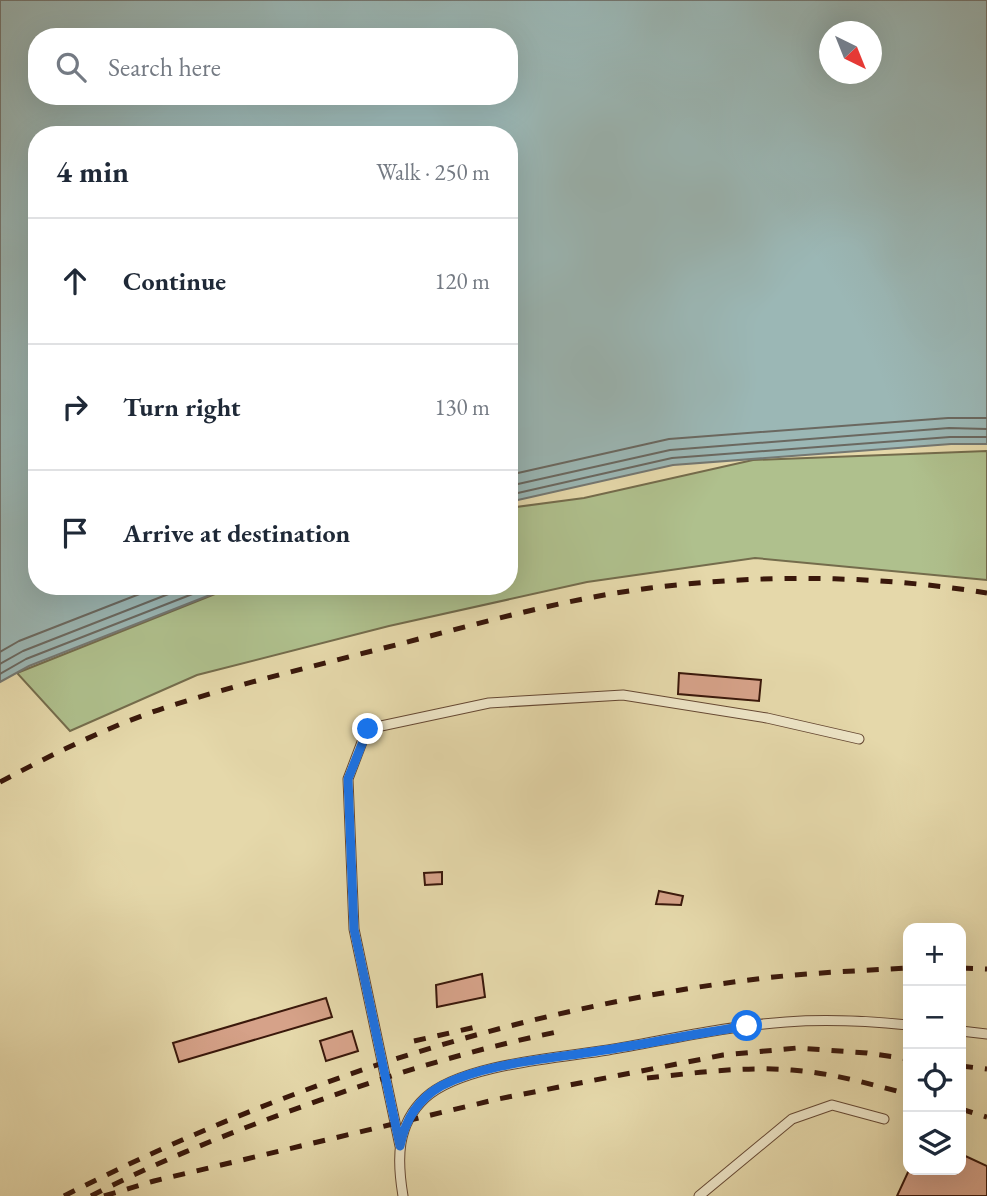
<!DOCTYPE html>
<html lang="en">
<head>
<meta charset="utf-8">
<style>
	:root { --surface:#fff; --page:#f2f2f3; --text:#1f2937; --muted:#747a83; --line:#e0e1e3 }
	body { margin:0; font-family:"EB Garamond",serif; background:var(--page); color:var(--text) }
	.controls { position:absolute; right:21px; bottom:21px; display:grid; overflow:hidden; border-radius:14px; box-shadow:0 7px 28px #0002 }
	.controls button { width:63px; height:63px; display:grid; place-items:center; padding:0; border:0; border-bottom:2px solid var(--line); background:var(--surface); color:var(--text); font:35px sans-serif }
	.compass { position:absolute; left:819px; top:21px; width:63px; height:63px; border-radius:50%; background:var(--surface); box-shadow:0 7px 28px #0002; rotate:137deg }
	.stop { position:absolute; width:21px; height:21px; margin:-16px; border:5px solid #1a73e8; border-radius:50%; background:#fff }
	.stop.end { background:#1a73e8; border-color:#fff; box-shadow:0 2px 7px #0008 }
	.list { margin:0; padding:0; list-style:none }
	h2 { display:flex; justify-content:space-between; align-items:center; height:91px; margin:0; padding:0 28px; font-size:30px }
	h2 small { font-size:23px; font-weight:400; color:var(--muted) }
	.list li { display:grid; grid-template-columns:46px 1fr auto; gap:21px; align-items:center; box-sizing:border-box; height:126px; padding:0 28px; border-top:2px solid var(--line) }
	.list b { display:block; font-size:26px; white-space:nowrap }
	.list em { font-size:23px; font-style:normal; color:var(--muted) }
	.icon { flex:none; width:38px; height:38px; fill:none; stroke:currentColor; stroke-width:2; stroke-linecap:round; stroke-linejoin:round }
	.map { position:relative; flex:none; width:987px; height:1196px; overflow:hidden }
	.search { position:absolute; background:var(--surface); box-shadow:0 7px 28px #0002; left:28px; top:28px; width:490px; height:77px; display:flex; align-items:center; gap:18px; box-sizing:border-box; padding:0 24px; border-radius:28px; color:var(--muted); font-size:26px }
	.panel { position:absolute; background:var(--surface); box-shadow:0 7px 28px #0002; left:28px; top:126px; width:490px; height:469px; border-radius:28px }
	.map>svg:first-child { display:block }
</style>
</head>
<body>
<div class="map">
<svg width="987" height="1196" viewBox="0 0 987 1196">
	<rect width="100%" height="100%" fill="#e5d8aa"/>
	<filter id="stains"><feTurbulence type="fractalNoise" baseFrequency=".00286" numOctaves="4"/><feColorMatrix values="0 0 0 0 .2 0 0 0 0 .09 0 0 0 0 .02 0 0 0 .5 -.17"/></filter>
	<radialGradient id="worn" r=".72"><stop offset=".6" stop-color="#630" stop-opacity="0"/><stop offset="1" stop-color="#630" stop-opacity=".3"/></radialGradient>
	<path fill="#afc08d" stroke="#746c4c" stroke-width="2" d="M987,451V580L755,558L587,582L389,626L197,675L70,731L17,673L235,586H394V591L395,586H509V508L584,498L753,460Z"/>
	<path fill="#9bb7b5" stroke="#747771" stroke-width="2" fill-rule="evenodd" d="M0,0H987V444H951L673,465L509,502V135H37V586H233L29,666L0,682ZM830,32H872V74H830ZM37,37H509V96H37Z"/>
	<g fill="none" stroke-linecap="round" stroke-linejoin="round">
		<path stroke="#6a6860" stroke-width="2" d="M509,475L669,439L948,418H987
			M509,486L670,450L949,428L987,429
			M509,495L672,458L950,437H987
			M0,652L19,641L160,586
			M0,664L23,651L189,586
			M0,674L26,659L213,586"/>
	</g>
	<path fill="#d6a289" stroke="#3a180b" stroke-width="2" d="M679,673L761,680L759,701L678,694Z
		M442,872V884L425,885L424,873Z
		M659,891L683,896L681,905L656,904Z
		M482,974L485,997L437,1007L436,985Z
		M326,998L332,1017L179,1062L173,1043Z
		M352,1031L358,1051L326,1061L320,1041Z
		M961,1154L987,1166V1196H897L909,1170H961Z"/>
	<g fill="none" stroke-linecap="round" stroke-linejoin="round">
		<defs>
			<path id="lane" d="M961,1031L987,1034
				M400,1146L354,929L348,779L367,729L489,703L623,695L767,718L859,739
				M403,1196C397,1160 396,1125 425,1098C462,1064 559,1058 608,1050C667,1040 726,1026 786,1022C827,1019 868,1021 908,1025
				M699,1196L792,1119L832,1105L884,1119"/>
		</defs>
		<use href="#lane" stroke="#654833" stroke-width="11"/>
		<use href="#lane" stroke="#eee6c8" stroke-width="9"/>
		<path stroke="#3a180b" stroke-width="5" stroke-dasharray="12 12" stroke-linecap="butt" d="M0,782C53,754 107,727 164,708C232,686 302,669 372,651C464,628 556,600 650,588C761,574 876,575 987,593
			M961,968L987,969
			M414,1041L476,1027
			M961,1066L987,1069
			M647,1078C695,1073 744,1066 792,1070C832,1073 870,1084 908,1094
			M961,1109L987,1117
			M64,1196C278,1087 511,1010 749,980C802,973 855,971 908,968
			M91,1196C159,1161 229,1133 301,1107C386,1076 469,1050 557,1032
			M104,1196L154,1181L498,1099L723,1055L797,1048L867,1053L908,1059"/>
	</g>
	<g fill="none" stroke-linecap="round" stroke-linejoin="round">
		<path stroke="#1a73e8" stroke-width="9" d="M368,729L348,779L354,929L400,1146C405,1121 418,1099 441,1086C485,1063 549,1059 598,1051C648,1044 697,1033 747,1026"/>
	</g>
	<rect width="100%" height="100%" filter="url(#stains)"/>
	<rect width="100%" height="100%" fill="url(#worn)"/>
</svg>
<div class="controls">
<button>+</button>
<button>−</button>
<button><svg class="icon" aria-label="locate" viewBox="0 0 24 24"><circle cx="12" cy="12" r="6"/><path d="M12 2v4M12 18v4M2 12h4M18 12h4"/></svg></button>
<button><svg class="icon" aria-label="layers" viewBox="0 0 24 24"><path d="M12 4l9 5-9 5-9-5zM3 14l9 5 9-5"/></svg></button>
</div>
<svg class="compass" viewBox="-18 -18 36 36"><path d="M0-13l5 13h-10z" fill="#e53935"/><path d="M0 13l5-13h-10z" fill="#747a83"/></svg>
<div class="stop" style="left:747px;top:1026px"></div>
<div class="stop end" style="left:368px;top:729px"></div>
<div class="search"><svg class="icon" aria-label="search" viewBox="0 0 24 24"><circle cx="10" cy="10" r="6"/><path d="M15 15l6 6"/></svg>Search here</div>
<section class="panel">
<h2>4 min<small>Walk · 250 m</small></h2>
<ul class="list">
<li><svg class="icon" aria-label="ahead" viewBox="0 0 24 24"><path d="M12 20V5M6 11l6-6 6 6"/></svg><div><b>Continue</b></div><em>120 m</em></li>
<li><svg class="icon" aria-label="right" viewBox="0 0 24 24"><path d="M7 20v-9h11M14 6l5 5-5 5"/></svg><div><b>Turn right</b></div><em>130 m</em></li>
<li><svg class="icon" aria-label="arrive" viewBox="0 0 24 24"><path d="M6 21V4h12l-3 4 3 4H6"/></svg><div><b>Arrive at destination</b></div></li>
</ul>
</section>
</div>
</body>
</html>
